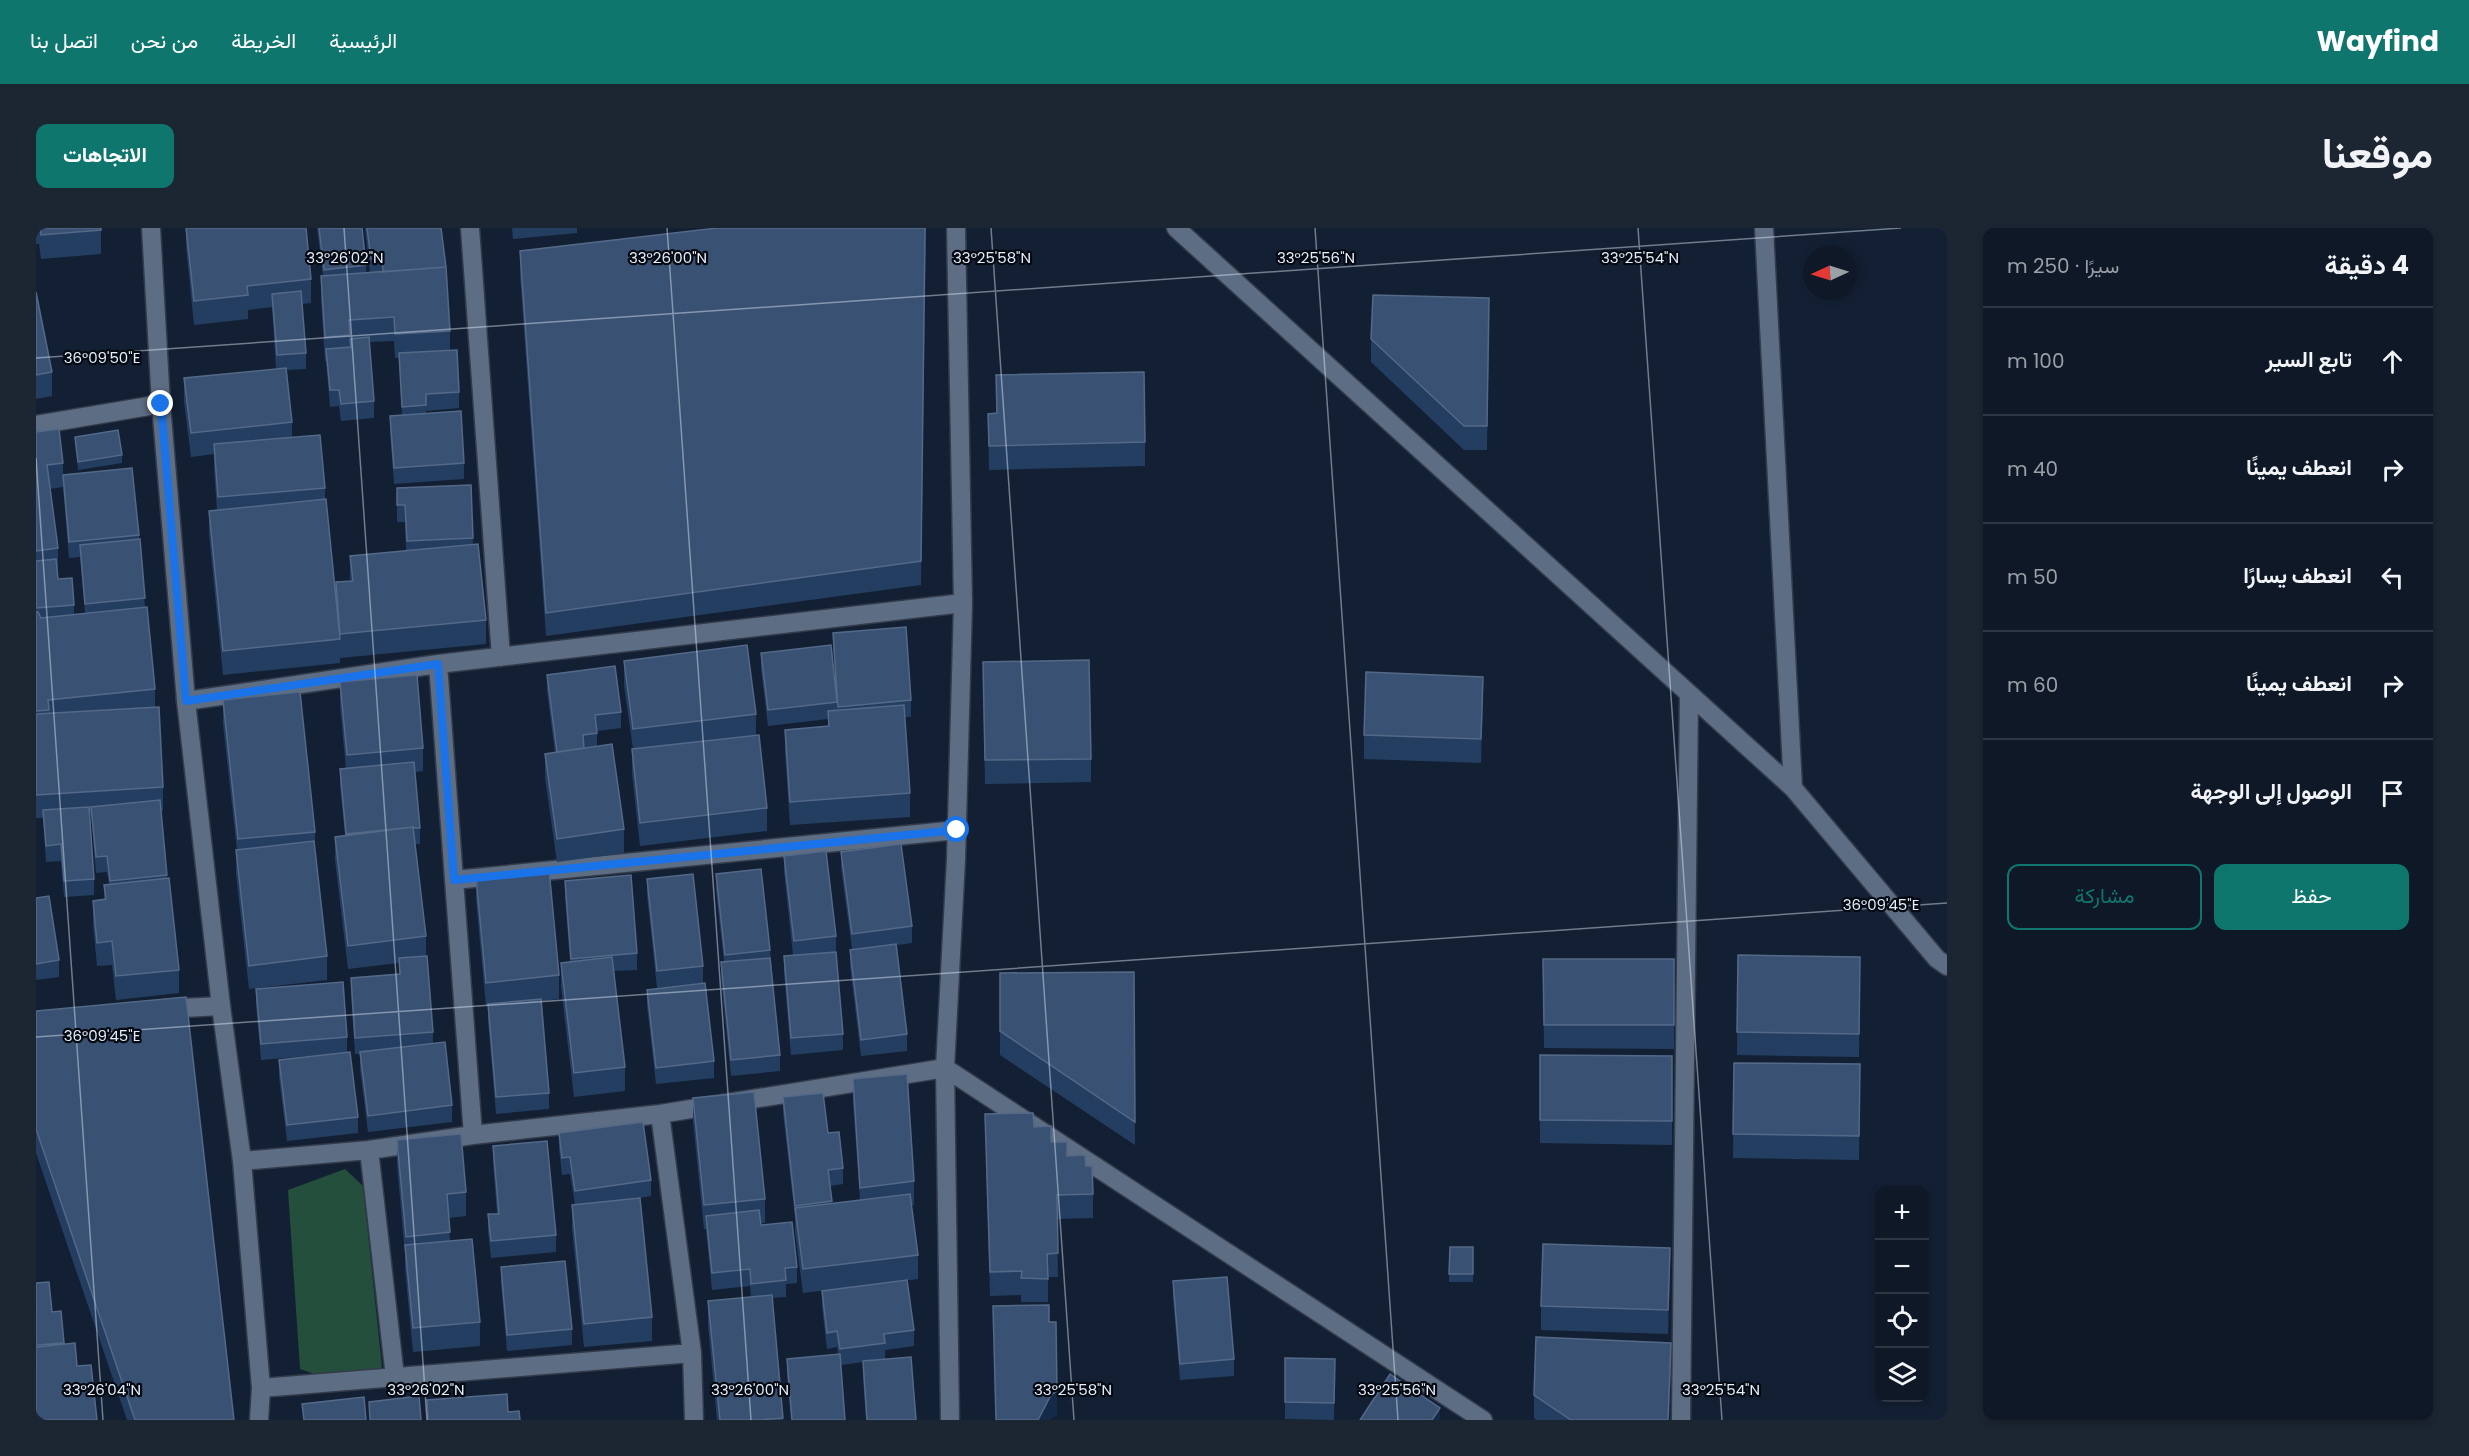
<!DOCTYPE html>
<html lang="ar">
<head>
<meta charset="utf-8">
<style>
	:root { --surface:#0e1826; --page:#1c2532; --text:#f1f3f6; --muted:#9ba0a7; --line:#2e3743; --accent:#0f766e }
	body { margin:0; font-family:Poppins,Vazirmatn,sans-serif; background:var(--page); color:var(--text); direction:rtl }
	.controls { position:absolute; right:18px; bottom:18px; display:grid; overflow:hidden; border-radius:12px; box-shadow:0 3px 9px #0003 }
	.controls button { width:54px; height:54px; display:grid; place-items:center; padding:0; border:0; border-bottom:2px solid var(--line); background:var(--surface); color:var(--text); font:30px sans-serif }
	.compass { position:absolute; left:1767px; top:18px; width:54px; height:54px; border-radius:50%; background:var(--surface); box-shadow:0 3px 9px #0003; rotate:266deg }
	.stop { position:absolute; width:18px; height:18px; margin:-14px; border:4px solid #1a73e8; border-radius:50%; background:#fff }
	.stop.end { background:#1a73e8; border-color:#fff; box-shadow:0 2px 6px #0008 }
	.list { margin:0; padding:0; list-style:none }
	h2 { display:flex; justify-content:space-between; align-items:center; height:78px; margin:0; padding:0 24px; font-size:26px }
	h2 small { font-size:20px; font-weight:400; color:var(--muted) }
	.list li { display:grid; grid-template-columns:39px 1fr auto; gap:18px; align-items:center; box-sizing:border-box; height:108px; padding:0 24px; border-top:2px solid var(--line) }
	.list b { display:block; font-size:22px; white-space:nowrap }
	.list em { font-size:20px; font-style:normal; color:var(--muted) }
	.actions { display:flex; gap:12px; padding:18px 24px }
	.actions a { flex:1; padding:14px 0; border:2px solid var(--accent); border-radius:12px; text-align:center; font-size:21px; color:var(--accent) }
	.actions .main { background:var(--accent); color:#fff }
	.icon { flex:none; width:33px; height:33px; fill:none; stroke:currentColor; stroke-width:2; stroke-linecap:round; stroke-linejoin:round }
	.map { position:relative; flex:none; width:1911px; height:1192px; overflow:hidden; direction:ltr; border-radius:12px }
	header { display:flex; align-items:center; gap:36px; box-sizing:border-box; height:84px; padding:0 30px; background:var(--accent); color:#fff }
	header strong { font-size:28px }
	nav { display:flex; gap:33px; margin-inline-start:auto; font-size:21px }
	.intro { display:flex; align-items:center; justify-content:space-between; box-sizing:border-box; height:144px; padding:0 36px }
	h1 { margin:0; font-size:42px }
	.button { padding:15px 27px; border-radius:12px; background:var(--accent); color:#fff; font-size:21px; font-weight:700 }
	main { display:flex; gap:36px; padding:0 36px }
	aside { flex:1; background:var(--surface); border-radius:12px; box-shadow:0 3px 9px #0003 }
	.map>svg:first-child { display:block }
</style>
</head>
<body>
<header>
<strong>Wayfind</strong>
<nav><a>الرئيسية</a><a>الخريطة</a><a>من نحن</a><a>اتصل بنا</a></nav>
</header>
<div class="intro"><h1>موقعنا</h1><a class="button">الاتجاهات</a></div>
<main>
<aside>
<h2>4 دقيقة<small>سيرًا · 250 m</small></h2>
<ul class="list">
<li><svg class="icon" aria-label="ahead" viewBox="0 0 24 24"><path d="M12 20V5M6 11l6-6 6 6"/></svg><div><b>تابع السير</b></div><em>100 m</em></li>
<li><svg class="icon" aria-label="right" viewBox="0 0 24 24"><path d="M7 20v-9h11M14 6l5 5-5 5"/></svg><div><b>انعطف يمينًا</b></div><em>40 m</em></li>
<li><svg class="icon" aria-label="left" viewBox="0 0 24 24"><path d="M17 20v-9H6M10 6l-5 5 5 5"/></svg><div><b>انعطف يسارًا</b></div><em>50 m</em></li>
<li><svg class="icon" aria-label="right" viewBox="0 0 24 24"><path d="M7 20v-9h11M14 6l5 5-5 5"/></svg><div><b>انعطف يمينًا</b></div><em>60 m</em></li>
<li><svg class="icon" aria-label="arrive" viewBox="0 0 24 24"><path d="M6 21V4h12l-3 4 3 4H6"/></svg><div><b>الوصول إلى الوجهة</b></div></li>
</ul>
<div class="actions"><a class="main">حفظ</a><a>مشاركة</a></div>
</aside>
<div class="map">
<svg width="1911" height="1192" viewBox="0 0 1911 1192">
	<rect width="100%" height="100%" fill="#132033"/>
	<path fill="#234f3c" d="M309,941L327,958L346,1139L317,1159L264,1141L252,962Z"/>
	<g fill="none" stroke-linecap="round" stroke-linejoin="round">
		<defs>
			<path id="minor" d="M434,0L465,429
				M1140,0L1757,560L1901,731L1911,738
				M1728,0L1757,560
				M0,197L125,176
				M402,436L437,907
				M150,473L402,436L927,375
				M418,652L921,602
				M128,781L185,778
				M624,886L656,1125L658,1192
				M333,922L359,1149
				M206,933L333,922L437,907L624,886L909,840L1447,1192
				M225,1160L656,1125
				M914,1192L909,840L920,631L927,375L920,0
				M1645,1192L1653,466"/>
			<path id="tertiary" d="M115,0L125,176L150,473L185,778L206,933L225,1160L223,1192"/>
		</defs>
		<use href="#minor" stroke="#333b4b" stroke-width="21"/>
		<use href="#tertiary" stroke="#333b4b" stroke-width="21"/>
		<use href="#minor" stroke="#5d6d83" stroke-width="18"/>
		<use href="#tertiary" stroke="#5d6d83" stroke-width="18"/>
	</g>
	<path fill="#243e62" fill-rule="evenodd" d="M0,0H65V26L5,31L3,16H0Z
		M150,0H270L275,51V75L266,76L270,125V141L251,142L256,194V209L289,260V271L300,371V354L314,353V328L370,323L369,294H361V260L435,257L437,316L450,392V416L304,430V421V435L187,447L173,306V283L181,282L178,240V226L155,229L148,174V150L240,141L236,79L212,82V91L158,97L150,18Z
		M281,0H326L330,37V45H334L329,0H405L414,103V123L423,164V180L390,183V185L428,235V251L358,256L354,204V188L366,187L363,130H359L358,113L333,114L338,173V190L305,193L303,178L294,179L290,133H289L285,72V48H287Z
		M476,0H541V5L477,11Z
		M890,0L885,357L510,408L484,47V23Z
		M0,64L16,144V168L0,171Z
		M1453,93L1451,222H1428L1335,134V111Z
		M960,147L1109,214V238L953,242L952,186L960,185Z
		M0,204L27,235V247L103,307L109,379L119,461V479L127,559V583H125L131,650L143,742V765L80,772L76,737L61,738L57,696V673L68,672V657L73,656L71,644L60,645L55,587H54L58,651V667L28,669L25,633L10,634L7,590H0ZM27,259L33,330L44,329L49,385L38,386V377L22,351V320L14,261Z
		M39,209L86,227V235L42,242Z
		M797,405L875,472V489H868L874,565V589L754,597L749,525V502L792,498V491L732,498L725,441V425L801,469L797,421Z
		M588,433L720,486V507L731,580V603L604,618L596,545V521H597L588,457Z
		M511,447L585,484V500L561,503V518L588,601V625L521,634L509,550V526L519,525L511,463Z
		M304,454L387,520V543L379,544L384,600V616H379L390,708V728L397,804V815L416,877V894L332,904L324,841V826H319L315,766V750L363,746V735L312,741L299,632V609L309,607L304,558V541H310L304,478Z
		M947,457L1055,531V554L949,556Z
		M187,472L279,604V618L291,728V752L213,761L200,646V622H201L187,496Z
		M1447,472L1445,535L1328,531V507Z
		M805,624L876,698V715L861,717L871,806V823L825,828L814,738V722L816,721L805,640Z
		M748,628L800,708V725L807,806V822L755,827L748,744V728L757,727L748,644Z
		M680,646L734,722L744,827V843L695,848L685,751V734H688L680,662Z
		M440,649L523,747V771L506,773L513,865V881L460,886L452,793V778H450L440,672Z
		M611,651L667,738V755L621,760L611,667Z
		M529,653L601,725V742L578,743L589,839V863L538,869L525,759V735L534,734L529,669Z
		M0,670L23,732V749L0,752Z
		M1702,727L1824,729L1823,829L1701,827Z
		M1507,731H1638V821L1508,820Z
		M1098,744L1099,917L964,827V745Z
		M220,761L311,809V825L322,889V905L251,913L243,849V832L309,825L225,832L220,777Z
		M611,762L678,833V850L620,856L611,778Z
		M0,783L198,1192H91L0,925Z
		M1504,827L1636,828V917L1504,915Z
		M1698,835L1824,836L1823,932L1697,930Z
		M817,851L878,953V977L875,978L882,1027V1051L767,1065L759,1004V990L747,885V869L792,905L807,940V956L794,958L796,976L824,972L817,875Z
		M657,870L729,971V995H725V997L761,1039V1055L750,1056V1069L736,1070L747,1192H681L672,1097V1073L715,1069L714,1058L676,1062L670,1001H668L657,893Z
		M949,886L998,899L1031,928L1050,938L1057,966V990L1021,991L1022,1049H1012V1074H985V1067L954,1068Z
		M523,905L615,952V968L592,972L616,1089V1113L548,1119L536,1001V977H539L534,946L526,947L523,921Z
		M361,912L430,964V988L413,990L414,1013L444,1094V1118L377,1124L369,1041V1027L361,936Z
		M457,918L520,1007V1024L455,1030L452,1003V986H461L457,934Z
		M1414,1019H1437V1054H1413Z
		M465,1039L536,1101V1117L471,1123L465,1055Z
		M1634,1044L1632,1106L1505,1102V1078Z
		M1137,1053L1198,1131V1148L1144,1152L1137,1069Z
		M0,1055L16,1084L25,1083L28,1116L41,1138L0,1192Z
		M786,1063L878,1102V1118L849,1122V1131L880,1192H830L827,1149V1134L805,1137L809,1192H755L751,1147V1131L802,1126L801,1119L791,1121L786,1079Z
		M1249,1130L1299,1131L1298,1192L1249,1191Z
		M1635,1139L1633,1192H1500L1498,1190V1167Z"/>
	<path fill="#152a49" d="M1447,449V472L1445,535V511Z
		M1634,1020V1044L1632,1106V1082Z
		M1635,1115L1633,1192H1632Z
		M1021,1163V1187L1014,1192H1002L1015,1167Z
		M1404,1180V1192H1396Z"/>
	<path fill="#395173" stroke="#546988" stroke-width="1.5" d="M4,0H65V2L5,7Z
		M150,0H270L275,51L211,58L212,67L158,73Z
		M283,0H326L330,37L288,42Z
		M331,0H405L410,39L347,44L346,30L335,31Z
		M681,0H889L885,333L510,385L484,23Z
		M410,39L414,103L359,106L358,89L313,92L314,107L289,109L285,48Z
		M265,63L270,125L241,127L236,66Z
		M0,64L16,144L0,147Z
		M1337,67L1453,70L1451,198H1428L1335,111Z
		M333,109L338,173L305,176L303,162H294L290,121L315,119L314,111Z
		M421,122L423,164L390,166V177L366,179L363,125Z
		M250,140L256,194L155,205L148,150Z
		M1108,144L1109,214L953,218L952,186L961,185L960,147Z
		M425,183L428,235L358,240L354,188Z
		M23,201L27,235L11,237L22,320L0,323V204Z
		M82,202L86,227L42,234L39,209Z
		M284,207L289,260L182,269L178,216Z
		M96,240L103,307L33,314L27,247Z
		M435,257L437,310L371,313L369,277H361V260Z
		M290,271L304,411L187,423L173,283Z
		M104,311L109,370L49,376L44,317Z
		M442,316L450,392L304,406L300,354L317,353L314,328Z
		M20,331L22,351L36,350L38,377L0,380V333Z
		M111,379L119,461L12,472L13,482L0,483V384H2L5,390Z
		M870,399L875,472L802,479L797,405Z
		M711,417L720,486L597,501L588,433Z
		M795,417L801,474L732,482L725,425Z
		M1053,432L1055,531L949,532L947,434Z
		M579,438L585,484L559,487L561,505L547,507L548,520L521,524L511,447Z
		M1330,444L1447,449L1445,511L1328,507Z
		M381,447L387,520L311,527L304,454Z
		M264,464L279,604L202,611L187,472Z
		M868,477L874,565L754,574L749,502L793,498L792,483Z
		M123,479L127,559L0,567V486Z
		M723,507L731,580L604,595L596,521Z
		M576,516L588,601L521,611L509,526Z
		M378,534L384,600H377V599L310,606L304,541Z
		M124,572L131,647L74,653L71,628L60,629L55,579Z
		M53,579L58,651L28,653L25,616L10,618L7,582Z
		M377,599L390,708L312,718L299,609Z
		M278,613L291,728L213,738L200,622Z
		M865,616L876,698L816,706L805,624Z
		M790,623L800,708L758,713L748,628Z
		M513,641L523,747L450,755L440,649Z
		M725,641L734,722L689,727L680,646Z
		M657,646L667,738L621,743L611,651Z
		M595,647L601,725L535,731L529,653Z
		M133,650L143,742L80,748L76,713L61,715L57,673L70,671L68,657Z
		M13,668L23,732L0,736V670Z
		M860,716L871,806L825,812L814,722Z
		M800,724L807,806L755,810L748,728Z
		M1702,727L1824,729L1823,806L1701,804Z
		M391,728L397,804L319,810L315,750L364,746L363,730Z
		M576,729L589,839L538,845L525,735Z
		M734,730L744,827L695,832L685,734Z
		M1507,731H1638V797H1508Z
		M1098,744L1099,894L964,803V745Z
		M307,754L311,809L225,816L220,761Z
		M669,755L678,833L620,840L611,762Z
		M150,769L198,1192H99L0,901V783Z
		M505,771L513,865L460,869L452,776Z
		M409,814L416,877L332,888L324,824Z
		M314,824L322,889L251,897L243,832Z
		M1504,827L1636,828V893L1504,892Z
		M1698,835L1824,836L1823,908L1697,906Z
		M871,846L878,953L824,960L817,851Z
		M718,864L729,971L668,977L657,870Z
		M787,865L792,905L803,904L807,940L792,942L796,973L759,978L747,869Z
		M997,885L998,899L1015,898V914H1031V928L1049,927L1050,938H1056L1057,966L1021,967L1022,1025L1011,1026L1012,1051L985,1050L986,1043L954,1044L949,886Z
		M607,894L615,952L539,963L534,929L526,930L523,905Z
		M425,906L430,964L411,966L414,1004L370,1009L361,912Z
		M511,913L520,1007L455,1013L452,986H463L457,918Z
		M874,966L882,1027L767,1041L759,980Z
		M604,970L616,1089L548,1096L536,977Z
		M723,982L725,997L756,994L761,1039L749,1040L750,1052L715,1056L714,1041L676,1045L670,988Z
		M436,1011L444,1094L377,1100L369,1017Z
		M1507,1016L1634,1020L1632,1082L1505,1078Z
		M1414,1019H1437V1046H1413Z
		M529,1033L536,1101L471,1107L465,1039Z
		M1191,1049L1198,1131L1144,1136L1137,1053Z
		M871,1052L878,1102L848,1106L849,1115L804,1121L801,1103L791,1105L786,1063Z
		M13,1054L16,1084L25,1083L28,1115L0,1117V1055Z
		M736,1067L747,1190L724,1192H684L672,1073Z
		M1013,1077V1094H1020L1021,1163L1015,1167L1002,1192H960L957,1078Z
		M1500,1109L1635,1115L1632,1192H1535L1498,1167Z
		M39,1115L41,1138L55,1137L61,1192H0V1119Z
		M804,1126L809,1192H756L751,1131Z
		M875,1129L880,1192H831L827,1133Z
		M1249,1130L1299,1131L1298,1175L1249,1174Z
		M1354,1146L1404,1180L1396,1192H1324Z
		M471,1166L472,1184L483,1183L484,1192H392L391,1172Z
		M383,1168L385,1192H334L333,1174Z
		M328,1169L330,1192H268L266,1176Z"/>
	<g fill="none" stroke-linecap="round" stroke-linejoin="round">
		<path stroke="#1a73e8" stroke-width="8" d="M125,176L150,473L402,436L418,652L921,602"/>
	</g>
	<path fill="none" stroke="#e4edfa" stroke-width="1.5" stroke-opacity="0.45" d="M308,0L391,1192M631,0L715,1192M955,0L1038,1192M1279,0L1362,1192M1602,0L1686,1192M0,130L1865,0M0,230L67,1192M0,809L1911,675"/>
	<g font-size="15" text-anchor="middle" fill="#e4edfa" stroke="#050a12" stroke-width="4.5" stroke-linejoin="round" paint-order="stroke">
		<text x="309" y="35">33°26'02"N</text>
		<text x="632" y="35">33°26'00"N</text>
		<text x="956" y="35">33°25'58"N</text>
		<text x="1280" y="35">33°25'56"N</text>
		<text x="1604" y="35">33°25'54"N</text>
		<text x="66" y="135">36°09'50"E</text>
		<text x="1845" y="682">36°09'45"E</text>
		<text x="66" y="813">36°09'45"E</text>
		<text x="66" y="1167">33°26'04"N</text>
		<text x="390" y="1167">33°26'02"N</text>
		<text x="714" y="1167">33°26'00"N</text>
		<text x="1037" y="1167">33°25'58"N</text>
		<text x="1361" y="1167">33°25'56"N</text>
		<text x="1685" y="1167">33°25'54"N</text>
	</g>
</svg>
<div class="controls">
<button>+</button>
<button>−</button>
<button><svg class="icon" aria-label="locate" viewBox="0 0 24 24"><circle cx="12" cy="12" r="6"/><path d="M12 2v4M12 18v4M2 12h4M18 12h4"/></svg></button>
<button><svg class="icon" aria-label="layers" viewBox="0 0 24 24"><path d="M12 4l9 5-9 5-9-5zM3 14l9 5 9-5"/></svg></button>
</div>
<svg class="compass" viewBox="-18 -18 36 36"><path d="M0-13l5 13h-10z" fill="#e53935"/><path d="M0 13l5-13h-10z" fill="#9ba0a7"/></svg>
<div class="stop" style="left:921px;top:602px"></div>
<div class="stop end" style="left:125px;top:176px"></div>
</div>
</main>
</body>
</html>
